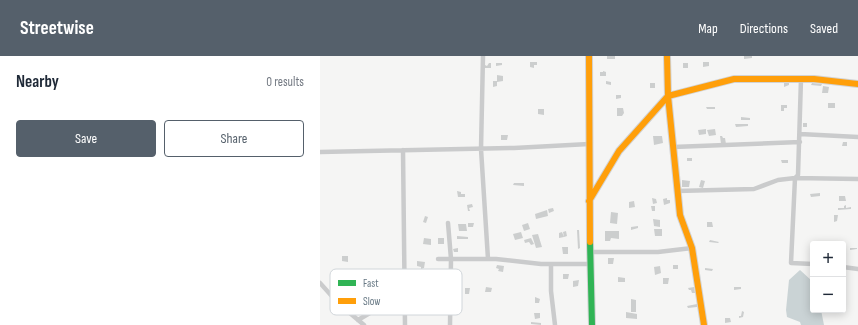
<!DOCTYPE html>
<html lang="en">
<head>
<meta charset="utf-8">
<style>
	:root { --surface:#fff; --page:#f6f6f7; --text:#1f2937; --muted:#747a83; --line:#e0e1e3; --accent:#55606b }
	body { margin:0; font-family:"Sofia Sans Condensed",sans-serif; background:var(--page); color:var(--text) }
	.controls { position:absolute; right:12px; bottom:12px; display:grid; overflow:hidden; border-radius:4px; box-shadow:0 2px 10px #0003 }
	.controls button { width:36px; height:36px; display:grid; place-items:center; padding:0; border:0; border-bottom:1px solid var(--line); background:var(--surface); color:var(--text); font:20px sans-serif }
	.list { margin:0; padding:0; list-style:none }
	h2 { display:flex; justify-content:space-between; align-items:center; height:52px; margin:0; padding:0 16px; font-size:17px }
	h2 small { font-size:13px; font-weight:400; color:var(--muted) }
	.actions { display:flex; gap:8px; padding:12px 16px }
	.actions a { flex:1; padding:9px 0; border:1px solid var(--accent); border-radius:4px; text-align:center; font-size:14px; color:var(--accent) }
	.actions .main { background:var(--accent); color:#fff }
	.map { position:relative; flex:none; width:538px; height:269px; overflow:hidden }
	header { display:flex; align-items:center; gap:24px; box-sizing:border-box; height:56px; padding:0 20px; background:var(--accent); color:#fff }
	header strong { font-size:19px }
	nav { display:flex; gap:22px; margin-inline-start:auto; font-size:14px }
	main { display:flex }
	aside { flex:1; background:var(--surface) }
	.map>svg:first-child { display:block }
</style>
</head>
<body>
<header>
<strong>Streetwise</strong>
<nav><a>Map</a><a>Directions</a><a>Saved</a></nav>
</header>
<main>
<aside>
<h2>Nearby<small>0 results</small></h2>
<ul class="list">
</ul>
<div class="actions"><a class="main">Save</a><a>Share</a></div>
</aside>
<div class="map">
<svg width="538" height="269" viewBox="0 0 538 269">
	<rect width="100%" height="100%" fill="#f5f5f4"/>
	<path fill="#cad3d5" d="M480,214L492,225L493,229V254H501L504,269H481L480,266L467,261L466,254L469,224Z"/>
	<path fill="#cccece" d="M287,0H295V3H287Z
		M424,0H432V2L424,3Z
		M210,6H217V9H214V12L210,11Z
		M383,6H389V10L383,11Z
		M169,7H171V12H165V9L167,10Z
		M176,7H182V9L176,10Z
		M363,7H368V12H363Z
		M283,15L286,16V20H280V16H283Z
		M177,19L183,20V25L177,26Z
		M173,25H177V30L173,31Z
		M286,25L291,26V29L286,28Z
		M464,26H469V29L464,31Z
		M330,27H335V32H330Z
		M492,27L502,28L501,30L491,29Z
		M503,30L509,31L508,37H502Z
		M296,39H301V42L296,43Z
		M508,47H515V52H508Z
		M461,49H467V52H464V55H461Z
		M386,51H395V53H387Z
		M297,52H303L304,57L302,60H297Z
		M218,53H224V59L218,58Z
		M421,61L430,62V64H421Z
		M483,67H487V71H483Z
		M415,68H428V70L416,71Z
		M386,73V78L379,79L378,74Z
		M395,73L396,79L389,80L387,74Z
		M181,79H188L187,84H181Z
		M333,80H342L343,87L334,89Z
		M400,80H402L403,82H405L406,88H401Z
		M523,86H527V90H522Z
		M367,102H372V105H367Z
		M461,104H468V107H462Z
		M362,124L370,125L369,131H362Z
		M381,124L385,125L383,132L379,131Z
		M194,127H204V130L193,129Z
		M137,135L141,136V138H145V141H138Z
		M500,137V140L491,141L490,138Z
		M519,140H525L526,145H519Z
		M332,142L336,143L337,147L333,148Z
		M347,142V144H350V147L344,149L343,143Z
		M314,145L315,151L309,152V146Z
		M152,148L153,151L149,152L150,155H148L147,149Z
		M526,149V152L531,151V153L518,154V152H524V150Z
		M331,150H335V155H332Z
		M233,152L234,155L229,157L228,153Z
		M227,154L228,160L216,163L215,158Z
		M291,156L298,157L297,168L290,167Z
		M514,159H518L517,165L514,166Z
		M105,160L108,161L106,167L103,166Z
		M333,163L340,164V171L334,170Z
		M387,166H392L393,171H387Z
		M148,167H154L153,171H148Z
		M208,167L210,173L204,175L202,169Z
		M138,168H146L147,175H139Z
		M318,170V172L311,174V171Z
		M334,173H342V180H335Z
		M257,174H259L260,192L258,193Z
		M246,175L247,180L244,181L243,176Z
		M285,175H299V183L291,182L290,185H285Z
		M201,176L203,182L195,184L193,178Z
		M242,176L244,181L239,182V177Z
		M218,178L222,191L216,192L212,179Z
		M137,180L148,181V183H137Z
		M104,182L111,183V189L103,188Z
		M118,182H124V188H118Z
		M211,182L214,188L211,189L209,186L205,187L204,184Z
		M390,184L399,186L398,187L389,186Z
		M242,191H248V198H243Z
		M138,192V196H134L133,193Z
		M530,192H537V193L530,194Z
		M22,200H28V206L22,205Z
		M288,202H294L293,208H288Z
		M97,205L105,206L104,212L101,213V211L97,210Z
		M177,209L184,210L183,216L178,215L179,213L176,212Z
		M353,209H358V213H353Z
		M340,210L341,217L335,219L334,211Z
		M385,212L393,213L392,215L385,214Z
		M243,218H249L248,223H243Z
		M298,221L305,222V226H298Z
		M343,222H349L348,228H343Z
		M259,224L258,230L253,231V225Z
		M166,231L172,232L171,236H165Z
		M374,231L375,237H372L371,234H369L368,232Z
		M414,231H421V233L414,234Z
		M145,232H150L149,238H145Z
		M215,241L220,243L219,247H215Z
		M311,243L316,244V256H311Z
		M377,248V251L368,252L367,250Z
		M422,255L424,256L423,261L419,262V260H421Z
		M306,256L317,258V263L306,262Z
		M214,257H220V262L215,263Z
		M405,262H410L411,266L405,267Z
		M211,266L221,267V269L211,268Z"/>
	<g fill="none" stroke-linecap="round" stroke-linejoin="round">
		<defs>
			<path id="fast" d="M270,186L272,269"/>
			<path id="slow" d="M269,0L270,186
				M347,0L348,40L360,159L372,192L384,269
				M269,145L299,95L348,40L414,23H494L538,28"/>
		</defs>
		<use href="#fast" stroke="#d2d3d4" stroke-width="8"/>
		<use href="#slow" stroke="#d2d3d4" stroke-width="8"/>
		<path stroke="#cacbcc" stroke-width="4.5" d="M163,0L161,93L168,203
			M481,23L478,119L475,122L471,207L493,208
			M480,78L538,81
			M353,91L480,86
			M83,94L85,269
			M0,96L194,92L269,88
			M357,135L434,133L458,124L475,122L538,123
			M128,167L131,203L130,269
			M270,196H338L372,192
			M118,203H176L221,208H271
			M231,208V235L235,269
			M523,211L538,213
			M0,227L18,247L44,269
			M38,264L60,251L93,244H130"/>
		<use href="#fast" stroke="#30b455" stroke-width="6"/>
		<use href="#slow" stroke="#ff9f0a" stroke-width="6"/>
	</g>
	<rect x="10" y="213" width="132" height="46" rx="6" fill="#fff" stroke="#d1d6da" stroke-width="1"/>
	<rect x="18" y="224" width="18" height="6" fill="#30b455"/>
	<rect x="18" y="242" width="18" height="6" fill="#ff9f0a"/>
	<g font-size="11" fill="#667783">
		<text x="43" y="231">Fast</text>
		<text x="43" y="249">Slow</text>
	</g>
</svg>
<div class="controls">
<button>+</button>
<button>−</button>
</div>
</div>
</main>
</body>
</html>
